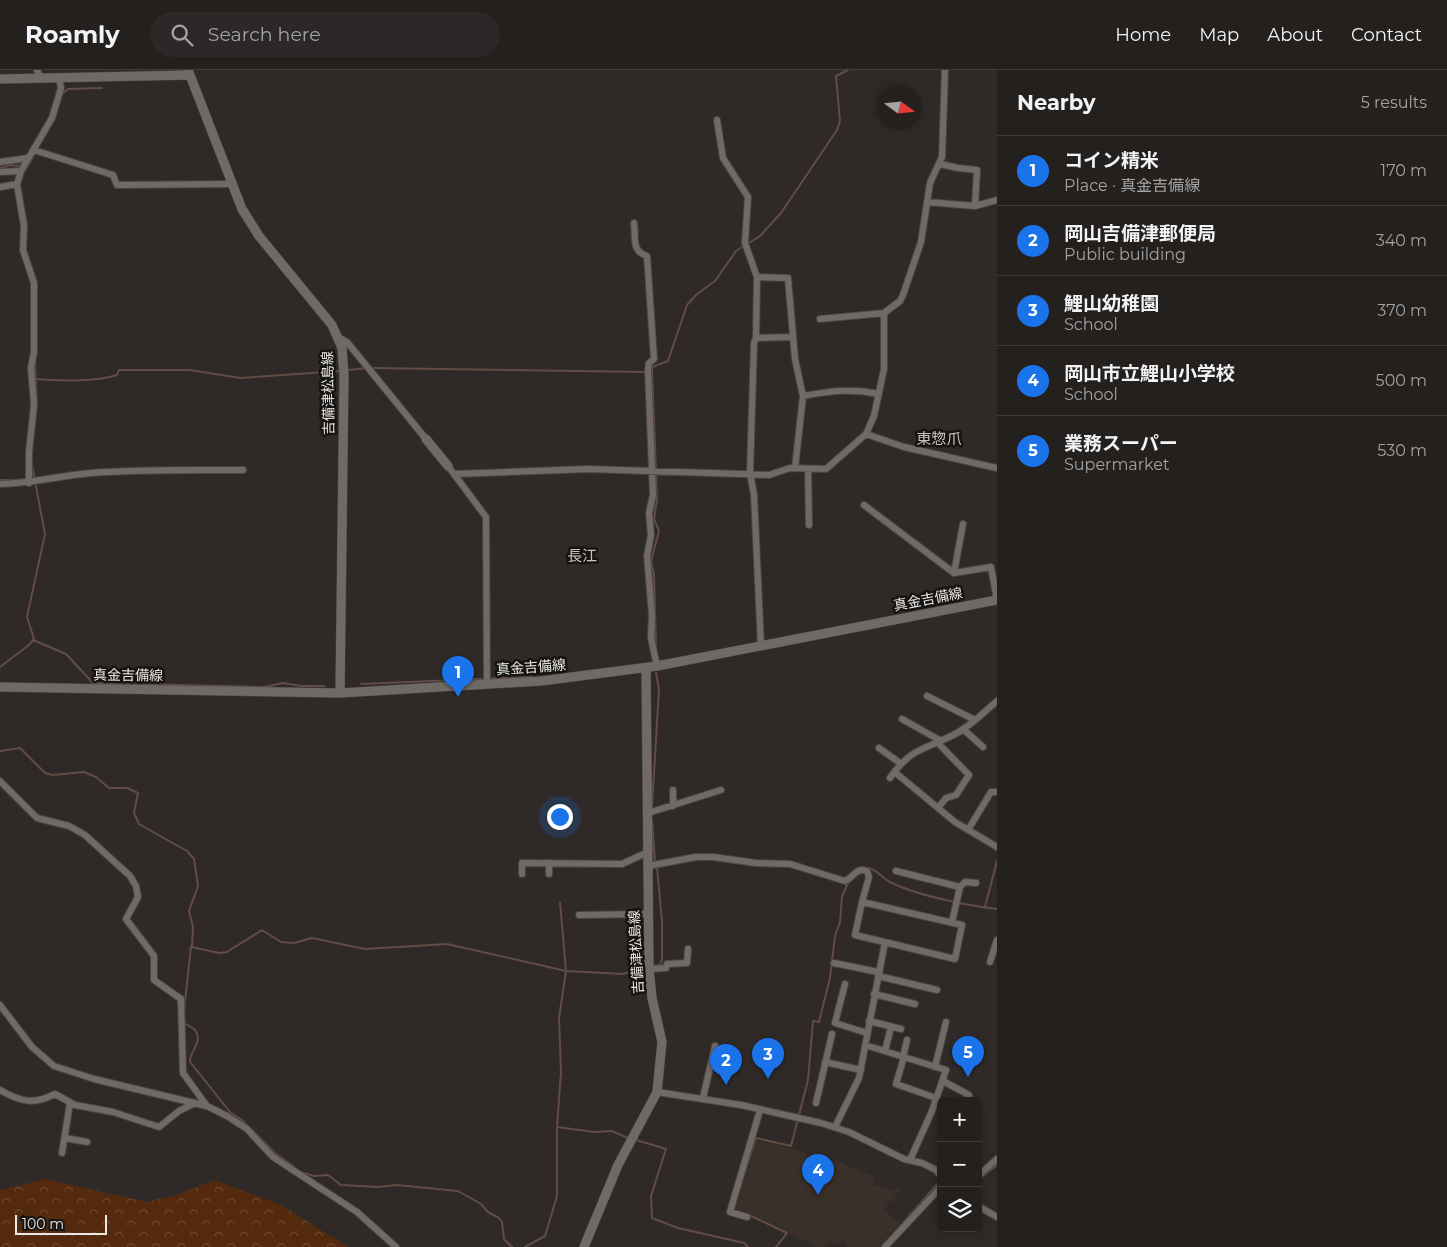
<!DOCTYPE html>
<html lang="en">
<head>
<meta charset="utf-8">
<style>
	:root { --surface:#23201e; --page:#2b2827; --text:#f1f3f6; --muted:#a3a3a4; --line:#403e3c; --accent:#1a73e8 }
	body { margin:0; font-family:Montserrat,"Noto Sans JP",sans-serif; background:var(--page); color:var(--text) }
	.controls { position:absolute; right:15px; bottom:15px; display:grid; overflow:hidden; border-radius:8px; box-shadow:0 2px 8px #0003 }
	.controls button { width:45px; height:45px; display:grid; place-items:center; padding:0; border:0; border-bottom:1px solid var(--line); background:var(--surface); color:var(--text); font:25px sans-serif }
	.compass { position:absolute; left:877px; top:15px; width:45px; height:45px; border-radius:50%; background:var(--surface); box-shadow:0 2px 8px #0003; rotate:105deg }
	.scale { position:absolute; left:15px; bottom:12px; width:92px; box-sizing:border-box; padding-left:5px; border:2px solid #eae7e5; border-top:0; font-size:14px; line-height:18px; white-space:nowrap; color:#eae7e5; -webkit-text-stroke:4px #161412; paint-order:stroke }
	.you { position:absolute; left:559px; top:746px; width:18px; height:18px; margin:-12px; border:4px solid #fff; border-radius:50%; background:#1a73e8; box-shadow:0 0 0 8px #1a73e833 }
	.badge { display:grid; place-items:center; width:32px; height:32px; border-radius:50%; background:var(--accent); color:#fff; font-size:16px; font-weight:700 }
	.pin { position:absolute; translate:-50% -41px; filter:drop-shadow(0 1px 2px #0008) }
	.pin::after { content:''; position:absolute; top:26px; width:18px; height:15px; background:inherit; clip-path:polygon(0 0,100% 0,50% 100%) }
	.list { margin:0; padding:0; list-style:none }
	h2 { display:flex; justify-content:space-between; align-items:center; height:65px; margin:0; padding:0 20px; font-size:21px }
	h2 small { font-size:16px; font-weight:400; color:var(--muted) }
	.list li { display:grid; grid-template-columns:32px 1fr auto; gap:15px; align-items:center; box-sizing:border-box; height:70px; padding:0 20px; border-top:1px solid var(--line) }
	.list b { display:block; font-size:19px; white-space:nowrap }
	.list p { margin:0; font-size:16px; white-space:nowrap; color:var(--muted) }
	.list em { font-size:16px; font-style:normal; color:var(--muted) }
	.icon { flex:none; width:28px; height:28px; fill:none; stroke:currentColor; stroke-width:2; stroke-linecap:round; stroke-linejoin:round }
	.map { position:relative; flex:none; width:997px; height:1177px; overflow:hidden }
	header { display:flex; align-items:center; gap:30px; box-sizing:border-box; height:70px; padding:0 25px; background:var(--surface); border-bottom:1px solid var(--line) }
	header strong { font-size:24px }
	nav { display:flex; gap:28px; margin-inline-start:auto; font-size:18px }
	.search { width:350px; height:45px; background:var(--page); display:flex; align-items:center; gap:12px; box-sizing:border-box; padding:0 18px; border-radius:28px; color:var(--muted); font-size:19px }
	main { display:flex }
	aside { flex:1; background:var(--surface) }
	.map>svg:first-child { display:block }
</style>
</head>
<body>
<header>
<strong>Roamly</strong>
<div class="search"><svg class="icon" aria-label="search" viewBox="0 0 24 24"><circle cx="10" cy="10" r="6"/><path d="M15 15l6 6"/></svg>Search here</div>
<nav><a>Home</a><a>Map</a><a>About</a><a>Contact</a></nav>
</header>
<main>
<div class="map">
<svg width="997" height="1177" viewBox="0 0 997 1177">
	<defs>
		<pattern id="forest-crowns" width="20" height="18" patternUnits="userSpaceOnUse" patternTransform="scale(1.25)"><rect width="20" height="18" fill="#532a0e"/><path d="M2 6a3 3 0 1 1 6 0M12 15a3 3 0 1 1 6 0" fill="none" stroke="#6c4931"/></pattern>
	</defs>
	<rect width="100%" height="100%" fill="#2f2a28"/>
	<path fill="#3a2f29" d="M757,1070L802,1081L822,1097L835,1090L875,1107L872,1114L893,1120L901,1118L892,1132L889,1131L885,1140L900,1153L880,1177H847L844,1171L836,1175L830,1170L825,1177H817L748,1143L735,1139Z"/>
	<path fill="url(#forest-crowns)" d="M45,1109L147,1132L177,1125L214,1110L281,1135L348,1177H0V1120Z"/>
	<g fill="none" stroke-linecap="round" stroke-linejoin="round">
		<path stroke="#634c45" stroke-width="2" d="M62,24L68,19L102,18
			M0,98L11,95L23,97
			M23,104L36,82
			M25,143L27,155
			M35,293L37,336
			M372,298L647,302
			M348,300L367,298
			M35,309C58,311 96,312 117,305L119,300H190L240,308L340,301
			M0,410H13
			M33,570L66,584L93,613L264,617L283,613L302,616H324
			M656,573L654,505L651,491L659,461L654,449L657,429L652,297L668,291L687,235L697,224L715,211L736,181L760,166L781,143L837,60L840,51L836,6L848,0
			M0,597L29,575L34,569L27,547L45,464L32,395
			M361,614L531,607
			M0,681L20,678L45,703L53,705L84,702L96,707L109,718H127L138,723L134,743L139,754L187,781L194,789L198,816L189,841L193,857L192,877L219,883L227,882L262,860L281,872L294,873L312,868L365,879L447,874L566,901L623,904L646,897
			M652,737L659,619L656,603
			M652,750L655,792
			M868,798C877,799 882,808 890,812C915,825 969,836 997,839
			M985,837L997,791
			M652,896L660,895L662,889V851L657,797
			M184,941L191,876
			M184,953C187,955 192,957 195,960C204,971 189,982 190,992L230,1042L243,1051L275,1083L293,1096
			M557,1057L594,1062L612,1061L628,1068
			M636,1070L666,1079L651,1126L652,1148L678,1158L744,1173L748,1177
			M301,1102L314,1106L328,1105L341,1115L378,1117L396,1115L458,1121L481,1134L488,1142L499,1148L502,1152L504,1169L512,1177
			M744,1105L756,1068L791,1076L808,1010L813,951L819,952L830,908L835,866L840,852L842,826L849,811
			M978,1110L997,1095
			M749,1145L787,1163L776,1177
			M894,1163L941,1110
			M525,1177L545,1166L557,1126V1057L561,1002L559,948L566,901L560,832"/>
		<defs>
			<path id="street" d="M37,0L40,7
				M717,50L723,88L748,127L745,173L757,207L788,208L795,289L803,326L795,398
				M34,80L113,105L117,115L231,114
				M0,92L28,88
				M940,94L958,98L977,100L975,136L997,130
				M0,102L21,101
				M0,117L17,114
				M927,132L975,136
				M634,153C636,168 631,181 647,186L654,289L649,293L648,300L653,425L649,443L651,465L647,486L652,545L651,568L657,596
				M820,249L884,243
				M338,267L347,272L426,369
				M756,268L757,207
				M803,326C830,321 852,318 879,324
				M866,364L904,377L997,398
				M448,396L486,447L487,614
				M808,399L809,455
				M455,404L588,399L769,405L790,398L826,399L866,364L874,346L884,299V243L900,231L903,225L921,172L930,113L942,87L945,0
				M29,413V382L34,335L31,298L34,282V213L23,180L24,156L17,114L21,101L52,48L61,18L59,7
				M0,414C31,413 60,406 91,403C142,399 193,400 243,400
				M864,435L954,503L991,497L997,530
				M954,503L963,454
				M761,576L754,425L750,403L754,273L756,268L793,267
				M927,626L975,650
				M902,649L941,671
				M963,659L983,677
				M937,672L969,705L956,725L946,728L938,738
				M879,678L900,693
				M897,704L955,752L997,777
				M890,708C912,676 926,680 957,663C972,655 984,642 997,631
				M0,711L37,748L69,756L85,765L130,806L136,816L138,827L126,849L154,886V910L181,929L183,1003L207,1036
				M673,720V736
				M648,743L721,720
				M968,760L991,722H997
				M549,793V804
				M648,796L696,787H713L756,793L790,794L845,811C855,807 855,797 867,801L869,807L862,832
				M896,801L960,817
				M522,804V793L622,794L648,782
				M862,832L962,855L955,889L855,865Z
				M579,845L648,844
				M952,852L960,817L965,812L976,813
				M990,892L997,870
				M834,893L878,902
				M649,899L666,898L667,894L687,893L688,879
				M878,906L937,920
				M845,914L835,953L867,963
				M874,924L915,934
				M0,935L32,977L54,996L94,1009L207,1036L227,1046L247,1059L273,1087L357,1142L396,1177
				M869,951L901,959
				M865,975L946,1000L932,1041L910,1090
				M885,981L891,957
				M903,987L907,970
				M904,987L896,1014L936,1028
				M825,992L861,1000
				M935,997L946,952
				M943,1011L969,1025
				M0,1020C21,1032 34,1035 55,1024L75,1035L113,1042L159,1057L179,1041L193,1034
				M657,1022L741,1035L821,1053L849,1062L904,1089L922,1093L936,1100L941,1106
				M703,1028L715,976
				M816,1033L832,964
				M835,1057L859,1008L885,872
				M65,1068L87,1072
				M62,1083L70,1033
				M978,1106L997,1089
				M978,1136L997,1147
				M747,1147L730,1142L760,1040
				M885,1177L941,1117"/>
			<path id="secondary" d="M188,0L242,139L259,166L332,255L342,278L344,305L340,623
				M0,9L190,5
				M426,369L448,396
				M0,617L340,623L541,611L657,596L997,530
				M584,1177L618,1095L657,1022L662,972L652,928L649,899L646,598"/>
		</defs>
		<use href="#street" stroke="#4a4644" stroke-width="8"/>
		<use href="#secondary" stroke="#4a4644" stroke-width="10"/>
		<use href="#street" stroke="#706a67" stroke-width="6"/>
		<use href="#secondary" stroke="#706a67" stroke-width="9"/>
	</g>
	<g text-anchor="middle" dominant-baseline="central" stroke-width="5" stroke-linejoin="round" paint-order="stroke">
		<g font-size="14" fill="#eae7e5" stroke="#161412">
			<text transform="translate(328 323) rotate(-91)">吉備津松島線</text>
			<text transform="translate(928 529) rotate(-11)">真金吉備線</text>
			<text transform="translate(531 597) rotate(-4)">真金吉備線</text>
			<text transform="translate(128 605) rotate(1)">真金吉備線</text>
			<text transform="translate(636 882) rotate(-93)">吉備津松島線</text>
		</g>
		<g font-size="15" fill="#ccc6c2" stroke="#161412">
			<text x="939" y="368">東惣爪</text>
			<text x="582" y="485">長江</text>
		</g>
	</g>
</svg>
<div class="controls">
<button>+</button>
<button>−</button>
<button><svg class="icon" aria-label="layers" viewBox="0 0 24 24"><path d="M12 4l9 5-9 5-9-5zM3 14l9 5 9-5"/></svg></button>
</div>
<svg class="compass" viewBox="-18 -18 36 36"><path d="M0-13l5 13h-10z" fill="#e53935"/><path d="M0 13l5-13h-10z" fill="#a3a3a4"/></svg>
<div class="scale">100 m</div>
<div class="you"></div>
<div class="pin badge" style="left:458px;top:627px">1</div>
<div class="pin badge" style="left:726px;top:1015px">2</div>
<div class="pin badge" style="left:768px;top:1009px">3</div>
<div class="pin badge" style="left:818px;top:1125px">4</div>
<div class="pin badge" style="left:968px;top:1007px">5</div>
</div>
<aside>
<h2>Nearby<small>5 results</small></h2>
<ul class="list">
<li><span class="badge">1</span><div><b>コイン精米</b><p>Place · 真金吉備線</p></div><em>170 m</em></li>
<li><span class="badge">2</span><div><b>岡山吉備津郵便局</b><p>Public building</p></div><em>340 m</em></li>
<li><span class="badge">3</span><div><b>鯉山幼稚園</b><p>School</p></div><em>370 m</em></li>
<li><span class="badge">4</span><div><b>岡山市立鯉山小学校</b><p>School</p></div><em>500 m</em></li>
<li><span class="badge">5</span><div><b>業務スーパー</b><p>Supermarket</p></div><em>530 m</em></li>
</ul>
</aside>
</main>
</body>
</html>
